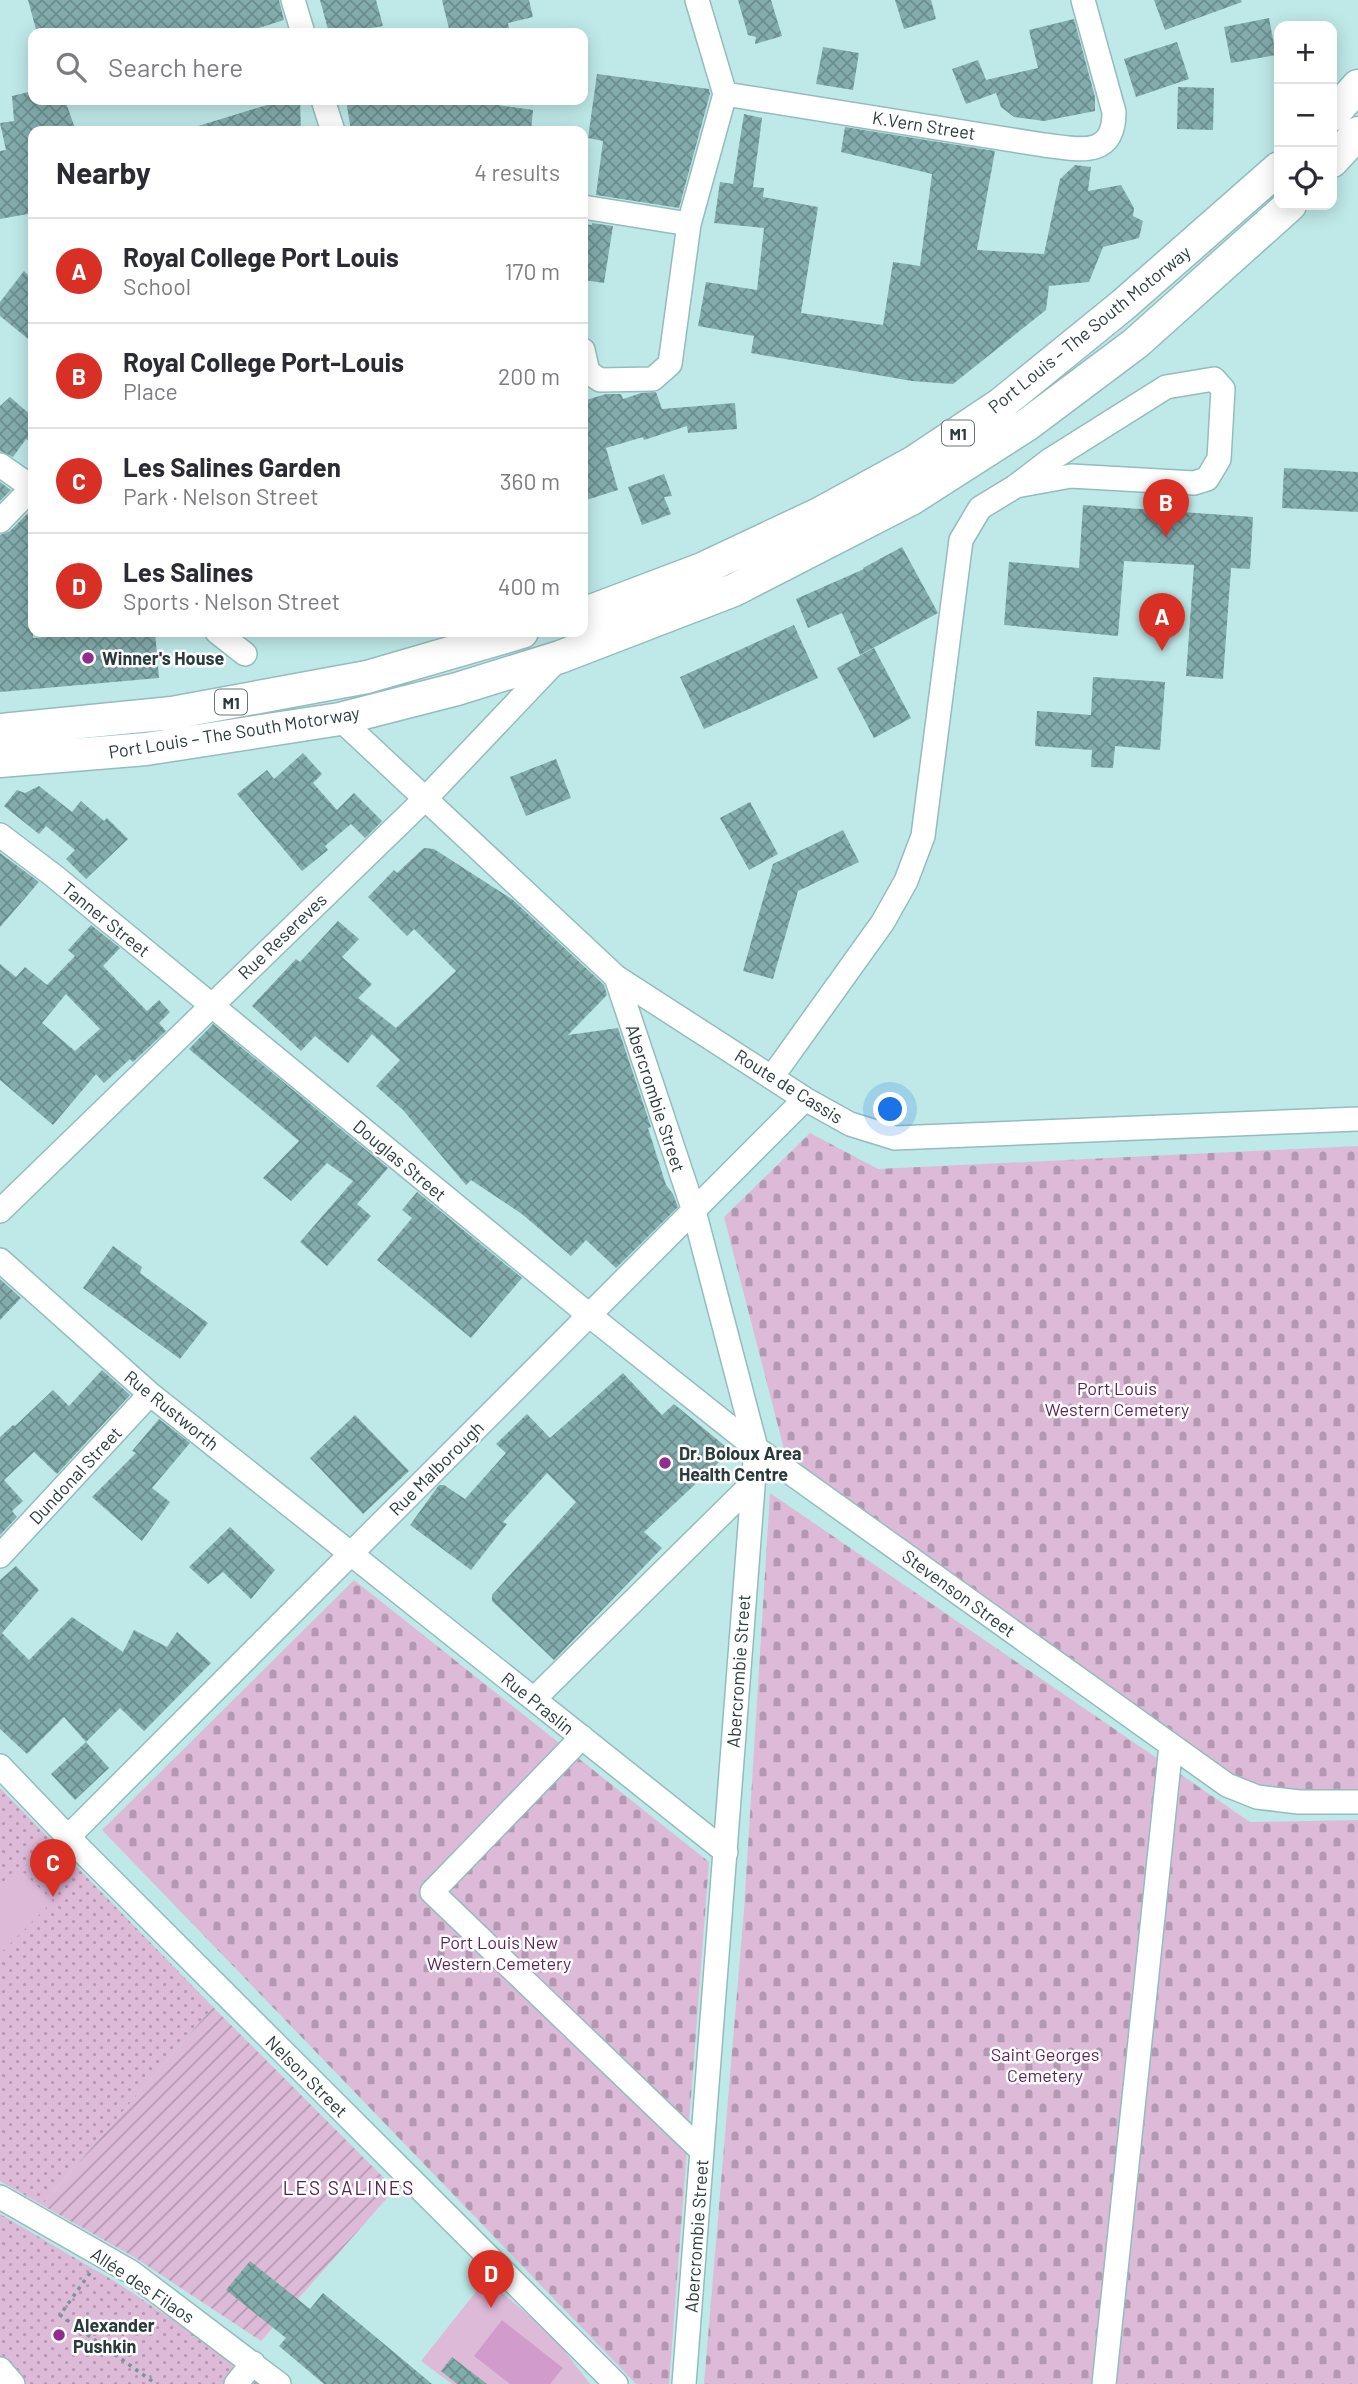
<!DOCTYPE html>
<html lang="en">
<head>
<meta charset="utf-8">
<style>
	:root { --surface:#fff; --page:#f7f7f7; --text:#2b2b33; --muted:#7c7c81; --line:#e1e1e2; --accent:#d93025 }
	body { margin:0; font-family:Barlow,sans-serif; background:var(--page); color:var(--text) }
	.controls { position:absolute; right:21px; top:21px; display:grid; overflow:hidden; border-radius:14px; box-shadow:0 4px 18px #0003 }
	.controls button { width:63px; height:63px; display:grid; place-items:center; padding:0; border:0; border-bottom:2px solid var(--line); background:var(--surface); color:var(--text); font:35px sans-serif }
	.you { position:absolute; left:891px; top:1110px; width:24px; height:24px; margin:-18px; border:5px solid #fff; border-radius:50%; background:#1a73e8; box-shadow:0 0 0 10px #1a73e833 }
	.badge { display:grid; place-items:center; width:46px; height:46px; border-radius:50%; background:var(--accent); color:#fff; font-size:23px; font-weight:700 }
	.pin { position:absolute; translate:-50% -58px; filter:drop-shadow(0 2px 4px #0008) }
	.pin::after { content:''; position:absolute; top:37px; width:24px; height:21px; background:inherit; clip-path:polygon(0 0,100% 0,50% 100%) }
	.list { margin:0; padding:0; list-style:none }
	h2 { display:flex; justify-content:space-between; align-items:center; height:91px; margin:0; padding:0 28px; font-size:30px }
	h2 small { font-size:23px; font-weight:400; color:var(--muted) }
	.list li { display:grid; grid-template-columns:46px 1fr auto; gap:21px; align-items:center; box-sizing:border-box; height:105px; padding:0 28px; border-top:2px solid var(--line) }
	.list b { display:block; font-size:26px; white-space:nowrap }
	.list p { margin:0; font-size:23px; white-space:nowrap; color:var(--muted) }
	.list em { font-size:23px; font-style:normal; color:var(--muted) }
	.icon { flex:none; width:38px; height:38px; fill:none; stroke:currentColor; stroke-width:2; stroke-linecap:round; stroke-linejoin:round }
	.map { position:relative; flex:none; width:1358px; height:2384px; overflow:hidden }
	.search { position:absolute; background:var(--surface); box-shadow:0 4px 18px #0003; left:28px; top:28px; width:560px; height:77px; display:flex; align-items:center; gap:18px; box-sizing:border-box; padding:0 24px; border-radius:14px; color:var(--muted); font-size:26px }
	.panel { position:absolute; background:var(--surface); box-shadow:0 4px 18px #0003; left:28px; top:126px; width:560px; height:511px; border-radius:14px }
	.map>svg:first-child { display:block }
</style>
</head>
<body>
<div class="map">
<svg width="1358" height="2384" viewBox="0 0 1358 2384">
	<defs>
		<pattern id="cemetery-stones" width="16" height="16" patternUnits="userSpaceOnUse" patternTransform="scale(1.75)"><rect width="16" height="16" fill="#debad9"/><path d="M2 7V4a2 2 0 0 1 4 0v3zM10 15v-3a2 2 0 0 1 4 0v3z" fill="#b498b1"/></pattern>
		<pattern id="park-dots" width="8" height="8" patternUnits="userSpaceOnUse" patternTransform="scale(1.75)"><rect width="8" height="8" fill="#debad9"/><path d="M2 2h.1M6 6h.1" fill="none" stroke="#b498b1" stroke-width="1.8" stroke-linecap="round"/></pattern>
		<pattern id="garden-furrows" width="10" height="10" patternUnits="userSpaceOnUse" patternTransform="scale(1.75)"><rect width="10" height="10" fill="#debad9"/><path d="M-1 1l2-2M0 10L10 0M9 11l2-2" fill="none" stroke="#b498b1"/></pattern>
		<pattern id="building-cross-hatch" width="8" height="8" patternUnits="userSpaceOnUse" patternTransform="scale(1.75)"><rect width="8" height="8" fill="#83acac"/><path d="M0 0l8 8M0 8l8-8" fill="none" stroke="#6b8d8d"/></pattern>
	</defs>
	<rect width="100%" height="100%" fill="#bee9e8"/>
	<path fill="url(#cemetery-stones)" d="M810,1133L878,1169L1358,1146V1791L1250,1795L785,1453L724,1217Z
		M770,1493L1250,1822L1358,1820V2384H704L744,1910Z
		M354,1580L709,1862L669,2384H636L102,1830Z"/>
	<path fill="url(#park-dots)" d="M0,1788L213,2007L42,2205L0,2181Z
		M0,2214L116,2282L179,2324L260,2384H0Z"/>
	<path fill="url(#garden-furrows)" d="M213,2007L395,2189L261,2341L134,2257L42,2205Z"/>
	<path fill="#debad9" d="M23,1872L53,1901L3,1951L0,1948V1895Z
		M486,2279L554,2337L590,2384H452L421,2361Z"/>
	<path fill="#d19ccb" d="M502,2320L563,2368L550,2384H510L474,2356Z"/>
	<path fill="url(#building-cross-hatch)" fill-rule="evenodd" d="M28,0H279L284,20L243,33H37Z
		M320,0H376L383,26L343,33H329Z
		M442,0H529L533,17L508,23L510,33H450Z
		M738,0H771L782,36L755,44L756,37L748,35Z
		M895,0H931L936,19L904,29Z
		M1154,0H1241L1242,2L1165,30Z
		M1269,18L1276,55L1231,63L1224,27Z
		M1074,19L1095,97V111L1044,121L1014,117L1001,107L996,93L966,104L952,69L978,60L986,80L1038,68L1029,30Z
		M1177,42L1189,79L1136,97L1124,59Z
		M823,47L859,53L853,90L816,84Z
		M597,74L709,89L710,94L679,208L596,195L603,141L588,138Z
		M1178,87L1214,88L1213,130L1177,129Z
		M33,91V100H65L76,131H33V213L0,219V151L6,150L0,123L14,121L12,96Z
		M283,100H300L301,131H195V127Z
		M346,100H462L533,110L531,131H351Z
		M744,114L762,118L753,187L764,188L763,197L818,207L801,313L883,325L893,262L920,266L932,174L841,152L845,127L995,151L977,250L1044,254L1060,179L1075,165L1091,167L1088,191L1121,185L1134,208L1133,216L1143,221L1139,238L1103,247L1089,282L1049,286L1046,310L953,384L912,381L751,353L754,336L698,326L706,282L757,290L764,228L714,223L720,182L733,184Z
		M592,223L613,226L604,283L583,280V224L592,225Z
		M24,271L33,280V343L0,316V302Z
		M656,392L662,409L735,403L737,429L688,433L687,426L644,440L643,437L606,448L618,490L583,501V401L606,394H621L623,399L641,393Z
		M10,397L33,417V444L26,439L13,457L0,451V406Z
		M1284,468L1358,472V512L1282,508Z
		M664,474L672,496L664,497L671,514L642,525L628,487Z
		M0,482L11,490L0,501Z
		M1083,505L1253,517L1250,569L1231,568L1223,679L1186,676L1194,565L1124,561L1118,636L1004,625L1009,562L1079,568Z
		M33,508V638L99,632H155L159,678L0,692V535L10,531Z
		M902,547L938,613L860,655L842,613L808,628L796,599L864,569L863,568Z
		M794,625L818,678L704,729L680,677Z
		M874,648L911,718L874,738L837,668Z
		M1093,677L1165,682L1160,750L1115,746L1113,768L1091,767L1092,750L1035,746L1037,711L1091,715Z
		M303,753L322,774L313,783L337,810L354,793L382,821L365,838L351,824L325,846L328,850L302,871L237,794L267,770L274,779Z
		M556,759L571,798L526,816L510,777Z
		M39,786L72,812L81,801L104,821L107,818L128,839L86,879L66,859L75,850L46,826L39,834L4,806L17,790L25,793Z
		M750,802L778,854L749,870L720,818Z
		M843,830L859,862L798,891L773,979L743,971L773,864Z
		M424,848L434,849L513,900L604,985L607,995L568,1035L618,1028L651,1127L648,1128L666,1185L673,1194L678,1207L616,1268L586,1240L571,1256L522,1214L471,1180L466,1185L403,1110L376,1086L400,1060L372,1034L348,1063L315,1036L301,1051L252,1006L296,959L300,962L338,921L359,939L342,957L372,984L358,998L396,1028L456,971L414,929L407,936L368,897L394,870L397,873Z
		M0,853L39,882L0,927Z
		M91,925L120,948L103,966L147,1011L159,1000L170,1012L159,1023L166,1031L133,1062L130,1059L104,1083L96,1074L53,1125L0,1080V964L16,977L25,967L47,985L75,956L68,950ZM66,994L100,1029L75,1051L42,1023Z
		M213,1024L388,1168L357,1204L371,1216L327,1266L300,1242L353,1181L327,1163L291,1201L263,1178L299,1141L189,1049Z
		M417,1192L522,1278L471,1338L377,1260L412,1218L402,1210Z
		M113,1246L142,1267L140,1273L208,1323L180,1359L83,1288Z
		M0,1279L21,1298L0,1320Z
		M102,1370L130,1395L57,1474L34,1452L4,1480L23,1501L12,1511L17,1517L0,1535V1437L13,1425L15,1426L53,1390L69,1406Z
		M623,1373L662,1415L674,1404L731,1451L644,1532L662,1548L554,1660L492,1601V1595L576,1502L547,1473L503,1522L507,1524L471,1570L410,1525L439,1485H444L465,1499L506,1453L496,1444L527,1414L550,1438Z
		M355,1415L409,1471L363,1514L310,1458Z
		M159,1419L190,1443L152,1488L170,1502L142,1541L92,1497L136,1453L132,1451Z
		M230,1527L275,1570L251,1599L223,1572L208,1584L189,1567Z
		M16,1566L39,1590L2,1633L29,1660L72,1617L123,1652L134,1630L167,1647L177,1632L211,1663L144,1731L120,1708L86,1742L64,1717L27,1754L0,1729V1580Z
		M86,1742L109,1768L75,1800L51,1774Z
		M250,2261L310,2309L323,2293L432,2384H324L279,2346L286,2338L226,2290Z
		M452,2357L487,2384H457L441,2371Z"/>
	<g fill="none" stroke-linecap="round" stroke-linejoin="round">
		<defs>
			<path id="minor" d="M293,0L303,33
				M697,0L725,94
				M725,94L1044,145C1079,149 1114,159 1114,112L1083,0
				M323,100L333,131
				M583,207L689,224
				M583,350L588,372L600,380L653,379L670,364L689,224L725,94
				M0,465L33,488
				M0,521L33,487
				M217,632L245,654
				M340,719L616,977L805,1099L850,1124L895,1138L1358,1119
				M0,835L54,876L589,1315L756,1448L1227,1785L1257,1797L1299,1802H1358
				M616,977L694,1211L756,1448L684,2384
				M772,1077L883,922L906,881L923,836L961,540L980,508L1016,486L1071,476L1194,483L1207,479L1219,459L1223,389L1214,379L1166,387L1050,460L1016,486
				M0,1211L426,798L560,657
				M0,1260L150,1394L726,1852
				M0,1556L150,1394
				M534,1699L752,1484
				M582,1737L432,1892L702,2151
				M0,1766L68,1837L616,2384
				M68,1837L805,1099
				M0,2197L131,2272L279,2384
				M0,2369L13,2384
				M236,2384L253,2363
				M1104,2384L1171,1745"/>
			<path id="highway" d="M1332,115L1358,86
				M1332,161L1358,133
				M583,614L702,569L819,514L914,462L1001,404L1123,305L1279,168
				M0,730L172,713L367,677L522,632
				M0,761L146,749L340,719L457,689L560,657L734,590L911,499L1028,424L1136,343L1290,205"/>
		</defs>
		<use href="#minor" stroke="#93bdbc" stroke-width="26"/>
		<use href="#highway" stroke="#93bdbc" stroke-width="35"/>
		<path stroke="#779695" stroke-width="3.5" stroke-dasharray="3.5 5" stroke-linecap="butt" d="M90,2273L60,2315L156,2384"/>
		<use href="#minor" stroke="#fff" stroke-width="23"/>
		<use href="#highway" stroke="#fff" stroke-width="32"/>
	</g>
	<g fill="#942b8e" stroke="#fff" stroke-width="2.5">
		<circle cx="88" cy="658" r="7"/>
		<circle cx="665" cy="1463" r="7"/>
		<circle cx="59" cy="2335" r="7"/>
	</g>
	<g text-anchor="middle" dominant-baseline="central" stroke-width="5" stroke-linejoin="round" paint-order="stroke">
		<g fill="#fff" stroke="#6a7676" stroke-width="2">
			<rect x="942" y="420.5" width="32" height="25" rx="5"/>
			<rect x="215" y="689.5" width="32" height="25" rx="5"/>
		</g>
		<g font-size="16" font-weight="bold" fill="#2a3b3b">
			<text x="958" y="433">M1</text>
			<text x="231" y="702">M1</text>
		</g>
		<g font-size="18" fill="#2a3b3b" stroke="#fff">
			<text transform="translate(924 125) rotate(9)">K.Vern Street</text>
			<text transform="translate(1089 329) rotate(-39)">Port Louis – The South Motorway</text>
			<text transform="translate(234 732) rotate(-9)">Port Louis – The South Motorway</text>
			<text transform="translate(106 919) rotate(39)">Tanner Street</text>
			<text transform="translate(282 936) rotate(-44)">Rue Resereves</text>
			<text transform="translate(789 1086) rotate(32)">Route de Cassis</text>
			<text transform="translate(656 1098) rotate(72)">Abercrombie Street</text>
			<text transform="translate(400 1160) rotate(40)">Douglas Street</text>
			<text transform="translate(172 1410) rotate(39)">Rue Rustworth</text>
			<text transform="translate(436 1468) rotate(-45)">Rue Malborough</text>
			<text transform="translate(75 1475) rotate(-47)">Dundonal Street</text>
			<text transform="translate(959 1593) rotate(36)">Stevenson Street</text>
			<text transform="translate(738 1671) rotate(-86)">Abercrombie Street</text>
			<text transform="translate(538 1703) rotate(39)">Rue Praslin</text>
			<text transform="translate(307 2076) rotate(45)">Nelson Street</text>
			<text transform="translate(696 2236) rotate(-86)">Abercrombie Street</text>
			<text transform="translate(143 2285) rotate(34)">Allée des Filaos</text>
		</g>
		<g font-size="18" font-weight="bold" fill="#2a3b3b" stroke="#fff" text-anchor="start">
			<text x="102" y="658">Winner's House</text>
			<text x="679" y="1453">Dr. Boloux Area<tspan x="679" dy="21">Health Centre</tspan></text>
			<text x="73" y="2325">Alexander<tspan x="73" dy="21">Pushkin</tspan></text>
		</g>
		<g font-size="18" fill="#5d1f59" stroke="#fff">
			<text x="1117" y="1388">Port Louis<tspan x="1117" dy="21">Western Cemetery</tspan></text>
			<text x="499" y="1942">Port Louis New<tspan x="499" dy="21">Western Cemetery</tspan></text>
			<text x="1045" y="2054">Saint Georges<tspan x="1045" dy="21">Cemetery</tspan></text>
		</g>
		<g font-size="19" letter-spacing="2" fill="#542150" stroke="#fff">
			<text x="349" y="2187">LES SALINES</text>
		</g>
	</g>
</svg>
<div class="controls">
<button>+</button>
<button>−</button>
<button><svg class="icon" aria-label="locate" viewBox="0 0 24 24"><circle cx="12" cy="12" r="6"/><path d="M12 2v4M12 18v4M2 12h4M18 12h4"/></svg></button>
</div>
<div class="you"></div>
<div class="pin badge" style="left:1162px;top:651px">A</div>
<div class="pin badge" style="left:1166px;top:537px">B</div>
<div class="pin badge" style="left:53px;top:1897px">C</div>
<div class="pin badge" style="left:491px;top:2308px">D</div>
<div class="search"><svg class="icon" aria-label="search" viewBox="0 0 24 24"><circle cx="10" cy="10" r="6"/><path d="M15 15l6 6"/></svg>Search here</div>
<section class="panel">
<h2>Nearby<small>4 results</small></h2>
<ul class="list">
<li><span class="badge">A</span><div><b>Royal College Port Louis</b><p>School</p></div><em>170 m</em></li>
<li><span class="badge">B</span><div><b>Royal College Port-Louis</b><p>Place</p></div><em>200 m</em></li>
<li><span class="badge">C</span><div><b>Les Salines Garden</b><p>Park · Nelson Street</p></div><em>360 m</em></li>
<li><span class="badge">D</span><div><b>Les Salines</b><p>Sports · Nelson Street</p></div><em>400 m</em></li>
</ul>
</section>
</div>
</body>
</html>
